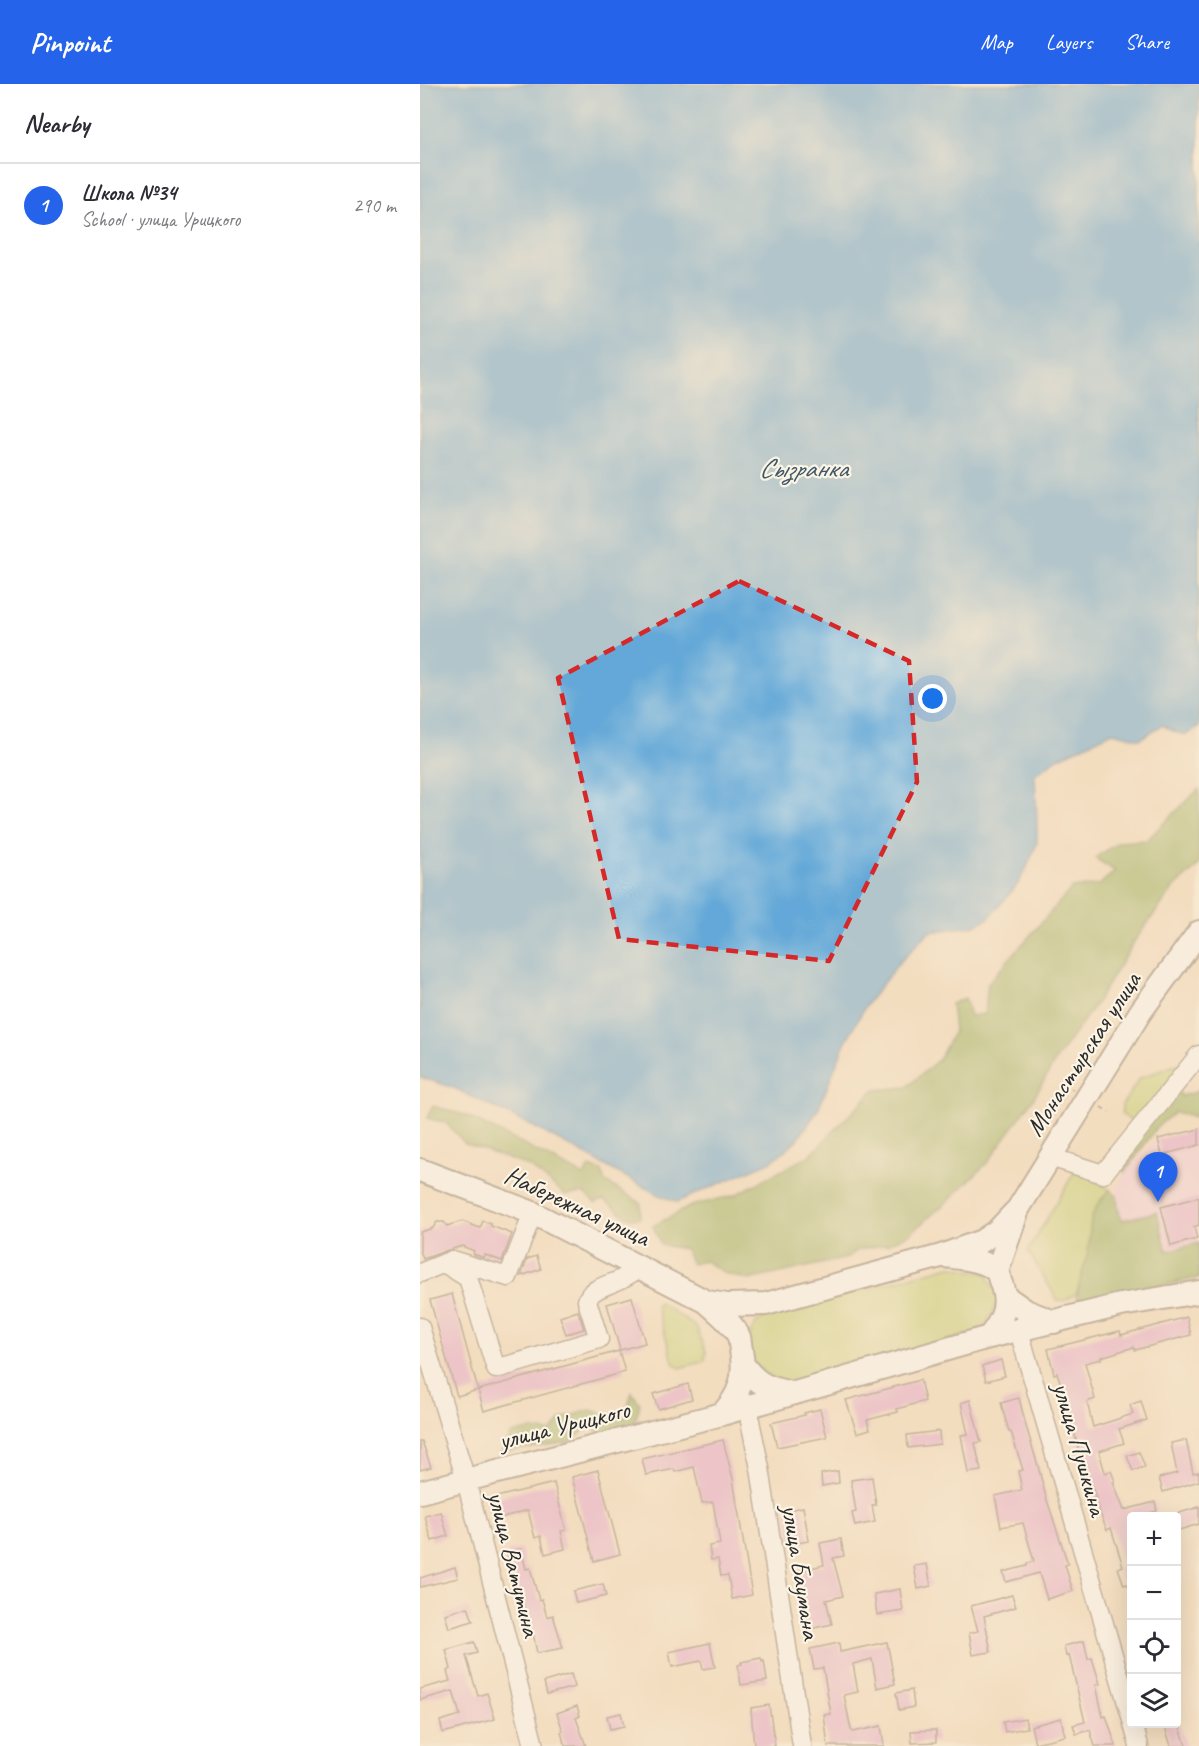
<!DOCTYPE html>
<html lang="en">
<head>
<meta charset="utf-8">
<style>
	:root { --surface:#fff; --page:#f2f2f3; --text:#2b2b33; --muted:#7c7c81; --line:#e1e1e2; --accent:#2563eb }
	body { margin:0; font-family:Caveat,sans-serif; background:var(--page); color:var(--text) }
	.controls { position:absolute; right:18px; bottom:18px; display:grid; overflow:hidden; border-radius:6px; box-shadow:0 6px 24px #0002 }
	.controls button { width:54px; height:54px; display:grid; place-items:center; padding:0; border:0; border-bottom:2px solid var(--line); background:var(--surface); color:var(--text); font:30px sans-serif }
	.you { position:absolute; left:513px; top:615px; width:21px; height:21px; margin:-15px; border:4px solid #fff; border-radius:50%; background:#1a73e8; box-shadow:0 0 0 9px #1a73e833 }
	.badge { display:grid; place-items:center; width:39px; height:39px; border-radius:50%; background:var(--accent); color:#fff; font-size:20px; font-weight:700 }
	.pin { position:absolute; translate:-50% -50px; filter:drop-shadow(0 2px 3px #0008) }
	.pin::after { content:''; position:absolute; top:32px; width:21px; height:18px; background:inherit; clip-path:polygon(0 0,100% 0,50% 100%) }
	.list { margin:0; padding:0; list-style:none }
	h2 { display:flex; justify-content:space-between; align-items:center; height:78px; margin:0; padding:0 24px; font-size:26px }
	h2 small { font-size:20px; font-weight:400; color:var(--muted) }
	.list li { display:grid; grid-template-columns:39px 1fr auto; gap:18px; align-items:center; box-sizing:border-box; height:84px; padding:0 24px; border-top:2px solid var(--line) }
	.list b { display:block; font-size:22px; white-space:nowrap }
	.list p { margin:0; font-size:20px; white-space:nowrap; color:var(--muted) }
	.list em { font-size:20px; font-style:normal; color:var(--muted) }
	.icon { flex:none; width:33px; height:33px; fill:none; stroke:currentColor; stroke-width:2; stroke-linecap:round; stroke-linejoin:round }
	.map { position:relative; flex:none; width:779px; height:1662px; overflow:hidden }
	header { display:flex; align-items:center; gap:36px; box-sizing:border-box; height:84px; padding:0 30px; background:var(--accent); color:#fff }
	header strong { font-size:28px }
	nav { display:flex; gap:33px; margin-inline-start:auto; font-size:21px }
	main { display:flex }
	aside { flex:1; background:var(--surface) }
	.map>svg:first-child { display:block }
</style>
</head>
<body>
<header>
<strong>Pinpoint</strong>
<nav><a>Map</a><a>Layers</a><a>Share</a></nav>
</header>
<main>
<aside>
<h2>Nearby<small></small></h2>
<ul class="list">
<li><span class="badge">1</span><div><b>Школа №34</b><p>School · улица Урицкого</p></div><em>290 m</em></li>
</ul>
</aside>
<div class="map">
<svg width="779" height="1662" viewBox="0 0 779 1662">
	<rect width="100%" height="100%" fill="#fcf5e5"/>
	<filter id="ink" filterUnits="userSpaceOnUse"><feTurbulence type="fractalNoise" baseFrequency=".0167" numOctaves="2"/><feDisplacementMap in="SourceGraphic" scale="12" xChannelSelector="R" yChannelSelector="G"/><feConvolveMatrix kernelMatrix="1 2 1 2 8 2 1 2 1" color-interpolation-filters="sRGB"/></filter>
	<filter id="wash" filterUnits="userSpaceOnUse"><feTurbulence type="fractalNoise" baseFrequency=".008" numOctaves="4" result="noise"/><feDisplacementMap in="SourceGraphic" scale="24" xChannelSelector="R" yChannelSelector="G"/><feGaussianBlur stdDeviation="1.35" result="paint"/><feColorMatrix in="noise" values="0 0 0 0 0 0 0 0 0 0 0 0 0 0 0 0 0 1.4 0 .05"/><feComposite in="paint" operator="in"/></filter>
	<g filter="url(#wash)">
		<rect width="100%" height="100%" fill="#f3ddbf"/>
		<path fill="#f3cfdf" d="M779,1045V1182L721,1197L699,1129L696,1114L699,1099L705,1088L734,1057Z"/>
		<path fill="#c4d172" stroke="#787e4e" stroke-width="1.5" d="M766,977L715,1040L702,1030V1021L720,994Z
			M655,1087L669,1092L690,1106L680,1117L665,1184L656,1210L644,1217H638L608,1167Z
			M530,1182L566,1190L579,1215L563,1247L364,1300L334,1283C330,1262 323,1246 345,1233Z
			M240,1219L276,1243L286,1268L285,1277L260,1284L254,1280L237,1224L236,1221Z"/>
		<path fill="#9bb364" stroke="#636f48" stroke-width="1.5" d="M779,705V781L753,805L715,856L678,916L635,977L613,1015L567,1079L528,1117L489,1150L467,1160L438,1166L427,1174L329,1196L306,1190L285,1177L272,1180L265,1165L241,1161L233,1142L271,1122L315,1111L389,1072L454,1006L487,1003L519,975L534,947L531,920L545,914L550,932L565,930L568,899L652,804L679,801L695,787L675,774L699,758L727,756Z
			M755,1001L761,1012L776,1008L779,1005V1026L774,1034L755,1028L737,1043L705,1088L692,1082Z
			M13,1022L45,1031L164,1092L169,1083L182,1087L184,1097L221,1119L220,1134H209L184,1116L175,1119L164,1109L146,1111L110,1083L45,1059L26,1039L7,1034Z
			M690,1106L697,1112L698,1125L702,1136L737,1128L747,1167L779,1159V1194L657,1220C656,1202 665,1184 668,1166C670,1155 669,1143 672,1133C675,1122 683,1114 690,1106Z
			M212,1308L220,1320L213,1346L191,1355L169,1342L151,1358L81,1368L92,1350L110,1346L131,1348L142,1335L170,1326L204,1334Z"/>
		<path fill="#63a8d8" stroke="#476a82" stroke-width="1.5" d="M0,0H779V642L766,651L755,648L742,641L720,655L693,648L638,674L615,690L617,738V759L607,783L597,801L569,834L553,842L509,848L478,880L446,921L425,959L397,1028L377,1056L352,1077L257,1118L239,1111L112,1042L34,1004L0,993Z"/>
		<g id="blocks">
			<path fill="#e6a9d2" d="M779,1045V1061L742,1071L738,1055Z
				M779,1113V1141L774,1143L777,1155L751,1162L741,1123Z
				M42,1137L60,1144L63,1137L71,1140V1142L92,1150L82,1177L65,1171L64,1174L59,1172L53,1170L54,1167L42,1162L28,1166L3,1175L0,1166V1148L13,1144L17,1138H24L27,1142Z
				M117,1172L121,1185L101,1192L107,1175Z
				M32,1210L58,1306L37,1312L10,1216Z
				M212,1213L225,1259L200,1266L187,1220Z
				M158,1227L164,1245L146,1250L140,1233Z
				M767,1233L771,1251L715,1266L714,1263L681,1273V1275L665,1279L675,1315L667,1318L673,1343L713,1330L710,1321L721,1317L727,1336L699,1345L704,1359L679,1367L685,1389L691,1387L695,1397L693,1398L704,1426L735,1418L737,1427L718,1432H711V1503L709,1504L708,1500L704,1501L698,1484L703,1482L691,1444L687,1446L674,1414H676L669,1395L663,1370L660,1371L645,1312L637,1289L634,1290L628,1265L700,1247L701,1251Z
				M199,1267L205,1288L64,1327L58,1306Z
				M581,1276L585,1292L566,1297L562,1282Z
				M500,1296L505,1317L477,1325L478,1328L447,1336L450,1345L437,1349L426,1316Z
				M268,1300L272,1315L238,1325L233,1310Z
				M599,1314L606,1342L618,1382L626,1413L648,1480L645,1481L653,1507L627,1515L619,1489L586,1498L583,1488L607,1482V1480L614,1477L603,1439L581,1443L575,1412L602,1406L598,1387L603,1386L591,1348H589L581,1319Z
				M550,1316L561,1358L555,1359L561,1387L548,1389L541,1351L548,1350L541,1319Z
				M400,1325L407,1353L357,1363L351,1339L385,1331L384,1329Z
				M519,1347L520,1360L488,1364L487,1351Z
				M303,1356L313,1395L332,1511L312,1515L308,1491L301,1492L298,1475L291,1476L289,1462L300,1460L293,1418L282,1419L274,1383L255,1388L254,1385L226,1391L222,1375Z
				M766,1356L773,1389L779,1388V1397L743,1408L739,1394L757,1389L751,1359Z
				M0,1357H2L11,1383L0,1386Z
				M719,1368L725,1383L713,1387L707,1372Z
				M178,1386L200,1470L174,1477L152,1393Z
				M418,1387L419,1399L402,1402L401,1390Z
				M452,1393L456,1421H452L455,1438L435,1442L432,1429L436,1428L431,1396Z
				M134,1399L146,1446L141,1447L145,1465L125,1470L121,1452L115,1454L108,1426L73,1436L68,1415Z
				M383,1423L389,1457L372,1460L364,1427Z
				M779,1423V1440L756,1447V1430Z
				M21,1428L28,1452L12,1457L5,1432Z
				M421,1455L424,1472L413,1474L423,1512L406,1516L412,1540L390,1545L377,1487L404,1481L400,1459Z
				M101,1465L106,1485L110,1484L119,1516L122,1515L127,1533L133,1531L143,1564L117,1569L113,1549L110,1550L107,1539L101,1508L96,1509L87,1468Z
				M507,1480L511,1502L498,1505L494,1482Z
				M35,1483L38,1494L0,1503V1494Z
				M183,1500L186,1512L156,1519L153,1507Z
				M480,1505L483,1527L457,1531L454,1510Z
				M592,1511L596,1523L564,1532L571,1568L553,1571L549,1549L558,1547L551,1522Z
				M48,1523L53,1537L29,1544L25,1530Z
				M664,1557L668,1575L672,1574L680,1600L676,1601L683,1633L686,1632L696,1662H675L670,1646L656,1650L653,1641L665,1638L649,1571L646,1572L644,1562Z
				M54,1558L57,1569L46,1572L58,1612L67,1609L75,1635L23,1649L20,1637L40,1631L33,1607L0,1616V1605L30,1597L27,1587L31,1585L26,1566Z
				M467,1558L475,1600L457,1604L452,1575L433,1580L438,1608L424,1611L431,1646L433,1648L461,1642L464,1662H408L404,1631L411,1630L403,1584L394,1585L390,1565L419,1559L420,1568Z
				M290,1559L295,1583L283,1585L281,1577L252,1583L249,1568Z
				M341,1574L342,1578L344,1577L347,1597L321,1601L318,1581L322,1580L321,1578Z
				M151,1590L155,1603L127,1610L124,1598Z
				M492,1606L494,1623L479,1626L476,1609Z
				M349,1621L355,1662H334L331,1624Z
				M157,1622L160,1632L156,1634L166,1662H145L141,1648L143,1647L137,1629Z
				M201,1629L204,1642L190,1645L187,1632Z
				M605,1634L607,1644L585,1648L583,1638Z
				M641,1634L645,1652L615,1659L611,1642Z
				M744,1640H759L766,1662H751Z
				M516,1646V1658L492,1659L491,1647Z"/>
		</g>
	</g>
	<g filter="url(#ink)">
		<use href="#blocks" fill-opacity="0" stroke="#8f8475" stroke-width="1.5"/>
		<g fill="none" stroke-linecap="round" stroke-linejoin="round">
			<defs>
				<path id="minor" d="M630,1073L683,1090L779,971
					M24,1179L48,1194L76,1285L179,1255L167,1217C170,1203 192,1201 203,1194C209,1191 215,1187 220,1183
					M0,1189L32,1176L88,1193L113,1129
					M0,1243L46,1396L114,1662
					M599,1247L712,1636
					M330,1321V1337L340,1384L382,1662
					M713,1640L719,1662"/>
				<path id="major" d="M0,1086L113,1129L287,1218C297,1228 313,1239 319,1253C320,1256 320,1262 321,1266C326,1293 320,1311 302,1330
					M524,1172C539,1174 566,1175 577,1188C579,1191 580,1198 582,1202C589,1222 582,1237 569,1253
					M577,1188L598,1125L721,927L779,848
					M586,1213L606,1227L634,1238
					M287,1218L307,1221L346,1220L521,1172L562,1157L578,1146L595,1128
					M324,1282C338,1301 350,1305 372,1309
					M0,1408L302,1330L569,1253L701,1221L779,1208"/>
			</defs>
			<use href="#minor" stroke="#8f8475" stroke-width="21"/>
			<use href="#major" stroke="#8f8475" stroke-width="26"/>
			<path stroke="#8f8475" stroke-width="2" stroke-dasharray="4.5 4.5" stroke-linecap="butt" d="M644,999L653,1006
				M681,1023L689,1028"/>
			<use href="#minor" stroke="#fff" stroke-width="18"/>
			<use href="#major" stroke="#fff" stroke-width="22"/>
		</g>
	</g>
	<path d="M0 0H779V1662H0ZM319,497L489,577L497,698L409,877L199,855L138,594Z" fill="#f3ddbf" fill-opacity=".55" fill-rule="evenodd"/>
	<path fill="none" stroke="#d62828" stroke-width="4.5" stroke-dasharray="12 8" stroke-linejoin="round" d="M319,497L489,577L497,698L409,877L199,855L138,594Z"/>
	<g text-anchor="middle" dominant-baseline="central" stroke-width="4.5" stroke-linejoin="round" paint-order="stroke">
		<g font-size="26" fill="#2b2b2b" stroke="#fcf5e5">
			<text transform="translate(663 970) rotate(-57)">Монастырская улица</text>
			<text transform="translate(157 1122) rotate(25)">Набережная улица</text>
			<text transform="translate(144 1341) rotate(-14)">улица Урицкого</text>
			<text transform="translate(660 1365) rotate(74)">улица Пушкина</text>
			<text transform="translate(94 1480) rotate(76)">улица Ватутина</text>
			<text transform="translate(381 1488) rotate(81)">улица Баумана</text>
		</g>
		<g font-size="27" font-style="italic" fill="#3f5768" stroke="#fcf5e5">
			<text x="383" y="384">Сызранка</text>
		</g>
	</g>
</svg>
<div class="controls">
<button>+</button>
<button>−</button>
<button><svg class="icon" aria-label="locate" viewBox="0 0 24 24"><circle cx="12" cy="12" r="6"/><path d="M12 2v4M12 18v4M2 12h4M18 12h4"/></svg></button>
<button><svg class="icon" aria-label="layers" viewBox="0 0 24 24"><path d="M12 4l9 5-9 5-9-5zM3 14l9 5 9-5"/></svg></button>
</div>
<div class="you"></div>
<div class="pin badge" style="left:738px;top:1118px">1</div>
</div>
</main>
</body>
</html>
